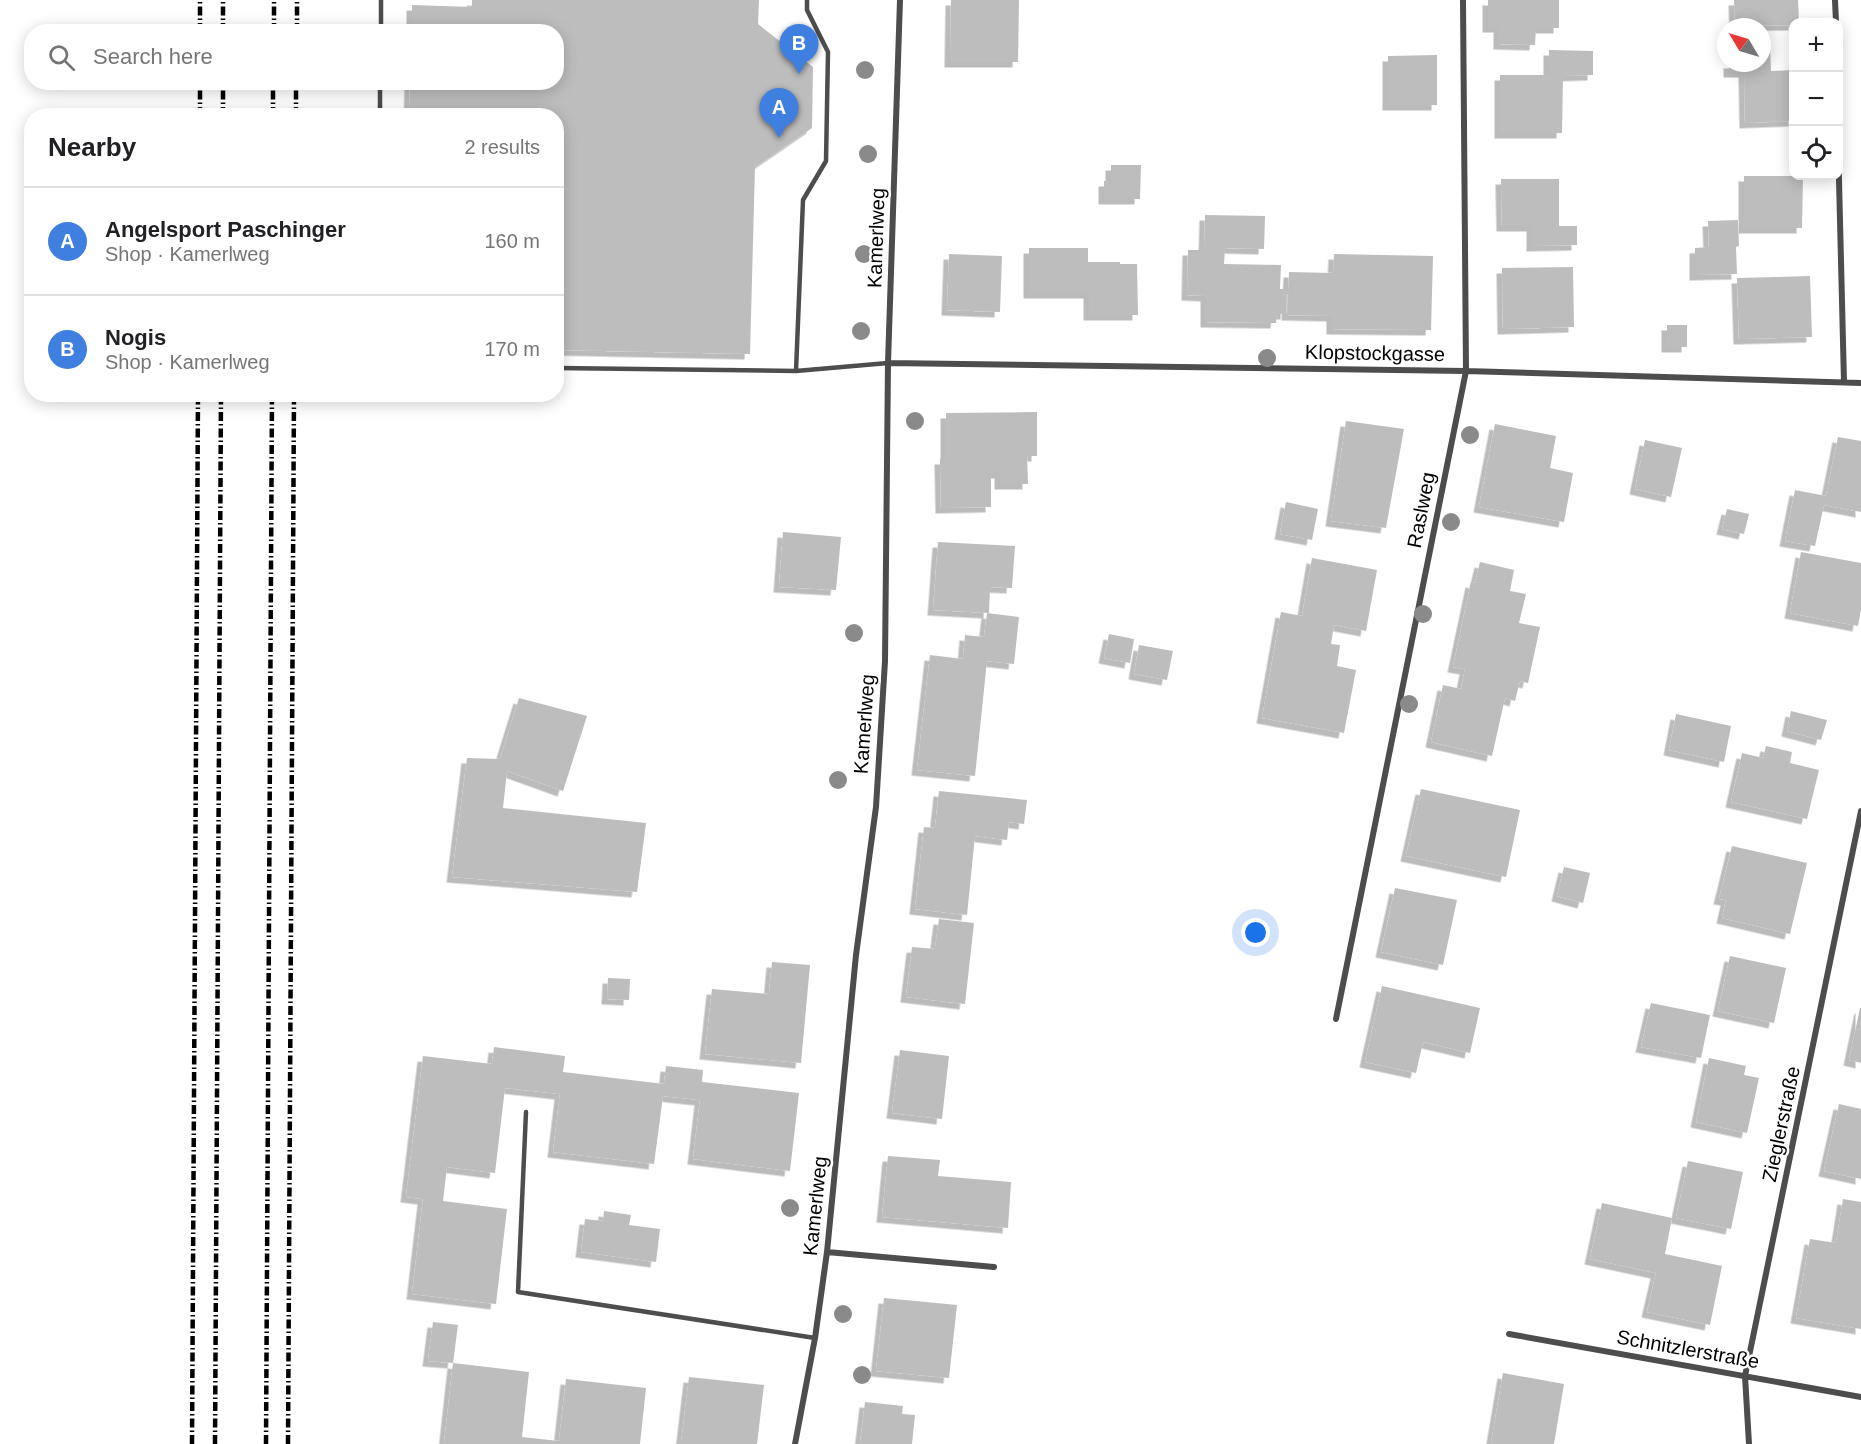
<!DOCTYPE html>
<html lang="en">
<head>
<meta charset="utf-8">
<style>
	:root { --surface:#fff; --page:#f2f2f2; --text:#202124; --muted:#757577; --line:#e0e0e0; --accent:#db2777 }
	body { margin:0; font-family:Helvetica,sans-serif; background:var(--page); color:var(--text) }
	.controls { position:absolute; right:18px; top:18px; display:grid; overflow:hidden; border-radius:12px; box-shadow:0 3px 15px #0003 }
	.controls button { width:54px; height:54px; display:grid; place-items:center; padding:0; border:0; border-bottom:2px solid var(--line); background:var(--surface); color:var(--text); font:30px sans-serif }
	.compass { position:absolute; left:1717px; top:18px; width:54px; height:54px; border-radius:50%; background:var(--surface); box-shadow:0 3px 15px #0003; rotate:308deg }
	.you { position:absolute; left:1256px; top:933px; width:21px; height:21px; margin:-15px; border:4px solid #fff; border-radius:50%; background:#1a73e8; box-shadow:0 0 0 9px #1a73e833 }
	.badge { display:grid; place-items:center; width:39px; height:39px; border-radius:50%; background:var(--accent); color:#fff; font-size:20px; font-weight:700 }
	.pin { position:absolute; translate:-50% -50px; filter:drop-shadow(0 2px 3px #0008) }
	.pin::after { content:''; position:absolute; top:32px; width:21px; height:18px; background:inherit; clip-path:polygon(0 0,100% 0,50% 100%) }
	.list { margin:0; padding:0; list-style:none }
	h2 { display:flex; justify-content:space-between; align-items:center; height:78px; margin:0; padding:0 24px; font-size:26px }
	h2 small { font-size:20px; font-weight:400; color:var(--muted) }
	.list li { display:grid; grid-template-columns:39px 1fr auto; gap:18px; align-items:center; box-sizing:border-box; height:108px; padding:0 24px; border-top:2px solid var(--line) }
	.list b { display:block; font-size:22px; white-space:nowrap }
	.list p { margin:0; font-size:20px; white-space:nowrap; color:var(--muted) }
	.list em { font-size:20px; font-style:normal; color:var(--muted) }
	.icon { flex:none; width:33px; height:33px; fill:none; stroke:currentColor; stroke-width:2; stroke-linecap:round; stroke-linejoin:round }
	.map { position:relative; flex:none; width:1861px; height:1444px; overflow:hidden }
	.search { position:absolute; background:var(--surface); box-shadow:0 3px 15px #0003; left:24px; top:24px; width:540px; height:66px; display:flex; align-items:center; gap:15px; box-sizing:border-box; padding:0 21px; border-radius:24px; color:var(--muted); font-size:22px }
	.panel { position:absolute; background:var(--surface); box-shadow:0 3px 15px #0003; left:24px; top:108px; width:540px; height:294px; border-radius:24px }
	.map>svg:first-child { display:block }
</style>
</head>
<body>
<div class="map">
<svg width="1861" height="1444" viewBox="0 0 1861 1444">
	<defs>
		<filter id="shadow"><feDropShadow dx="-5.5" dy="5.5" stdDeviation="0" flood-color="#0004"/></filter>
	</defs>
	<rect width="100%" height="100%" fill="#fff"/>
	<path fill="#bdbdbd" filter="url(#shadow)" d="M472,0H759L758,24L813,67L812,128L755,167L750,354L556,350V116H409L410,82H556V32H412V5L472,7Z
		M951,0H1019L1018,62H950Z
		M1488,0H1559V28H1536L1535,45L1499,44V27H1488Z
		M1734,0H1798L1799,22H1794V25L1735,26Z
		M1762,45H1770L1771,71L1794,70V121L1745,123L1744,72H1729V63H1762Z
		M1549,50L1593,51V75L1563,76L1562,133H1500V75H1549Z
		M1437,55V105H1388V56Z
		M1111,165H1141L1140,199H1104V181H1111Z
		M1744,176H1803L1802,228H1744Z
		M1501,179H1559V226H1577V245L1532,246V226H1502Z
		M1205,215L1265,216L1264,249L1225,248L1224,264L1281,265L1280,289H1287L1286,314H1277L1276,323L1206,322V296L1187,295L1188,250H1204Z
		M1738,220L1739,246L1736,247L1737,274L1695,275V248L1709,247L1708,221Z
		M1029,248H1088V262H1120V264H1137L1138,315H1089V293H1029Z
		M949,254L1002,256L1000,312L947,310Z
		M1334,254L1433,256L1431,330L1332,329V316L1287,315L1289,272L1333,273Z
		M1573,267L1574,327L1503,329L1502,268Z
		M1810,276L1812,337L1739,339L1737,278Z
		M1667,325H1687V347H1667Z
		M1037,412V456H1027L1028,484H1000V473H991V507L941,508L940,459H946V413Z
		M1346,421L1404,429L1386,528L1331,521Z
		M1495,424L1556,436L1550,468L1573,473L1564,522L1479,507Z
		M1838,437L1861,441V512L1824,505L1815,546L1785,541L1795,490L1826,496Z
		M1645,440L1682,448L1671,497L1635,489Z
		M1286,502L1318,509L1312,540L1280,534Z
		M1727,509L1749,514L1744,534L1722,529Z
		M783,532L841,537L836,590L779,587Z
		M938,542L1015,546L1012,588L990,587L989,613L933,610Z
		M1801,552L1861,563V609L1858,626L1790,613Z
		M1312,558L1377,570L1366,631L1334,625L1331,644L1340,645L1337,666L1356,670L1344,733L1262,718L1281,612L1302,616Z
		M1480,562L1514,570L1510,591L1526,594L1519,623L1540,627L1528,683L1520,681L1515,701L1505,698L1492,756L1431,742L1443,685L1461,689L1465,669L1453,667L1471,582L1475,583Z
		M987,613L1019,617L1014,664L987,661L975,776L917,770L930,655L963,659L965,635L984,637Z
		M1109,634L1134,639L1130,663L1104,658Z
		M1139,645L1173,651L1167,680L1134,674Z
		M519,698L587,716L563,791L507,771L503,808L646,823L637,892L452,877L467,758L500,759Z
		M1791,711L1827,720L1821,740L1787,731Z
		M1676,714L1731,726L1724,762L1669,750Z
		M1766,746L1792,752L1790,763L1819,770L1807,819L1731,802L1742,753L1763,758Z
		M1421,789L1520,810L1506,877L1406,856Z
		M939,791L1027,800L1024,824L1009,822L1007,840L975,836L967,915L915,909L924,827L935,828Z
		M1732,846L1807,863L1790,934L1722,918L1726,900L1719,899Z
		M1564,867L1590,873L1583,903L1557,896Z
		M1395,888L1457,900L1443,965L1381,952Z
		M939,919L974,923L965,1004L906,997L912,947L935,949Z
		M1730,956L1786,968L1774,1023L1718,1011Z
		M772,962L810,965L801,1063L705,1054L712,989L769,994Z
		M608,978L630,979L629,1000L607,999Z
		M1382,986L1480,1008L1470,1053L1423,1042L1416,1073L1365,1062Z
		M1651,1003L1710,1015L1701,1058L1641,1047Z
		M1860,1008H1861V1063L1849,1060Z
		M494,1047L565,1056L563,1072L664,1084L666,1066L703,1070L702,1082L799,1093L790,1171L693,1159L700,1100L663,1096L654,1164L553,1152L560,1094L505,1088L495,1173L447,1167L443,1201L507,1209L496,1304L412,1294L423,1199L406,1197L423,1056L492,1064Z
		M900,1050L949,1056L942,1119L892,1113Z
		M1709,1058L1746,1066L1744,1075L1759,1078L1747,1133L1696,1122Z
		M1839,1104L1861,1109V1179L1824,1171Z
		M888,1156L940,1160L938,1176L1011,1182L1008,1228L882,1217Z
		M1688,1161L1743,1172L1731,1229L1676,1218Z
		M1843,1199L1861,1202V1329L1796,1318L1810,1239L1836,1243Z
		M1602,1203L1672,1218L1665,1254L1722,1266L1710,1325L1647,1312L1656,1273L1590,1259Z
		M604,1211L631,1215L629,1225L660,1229L656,1262L581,1252L585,1219L603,1221Z
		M884,1298L957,1305L949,1378L876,1371Z
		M433,1322L458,1325L453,1363L428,1361Z
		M453,1363L529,1372L522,1437L559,1441L566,1379L646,1388L640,1444H444Z
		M1503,1373L1564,1384L1554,1444H1491Z
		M689,1377L764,1385L757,1444H681Z
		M865,1402L903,1406L902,1414L915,1415L912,1444H860Z"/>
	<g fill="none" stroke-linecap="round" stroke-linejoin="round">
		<path stroke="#4d4d4d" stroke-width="4.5" d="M807,0V10L828,52L826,161L803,200L796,371L888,363
			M381,32V0
			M380,116V82
			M556,368L796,371
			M526,1112L518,1292L815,1338"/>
		<path stroke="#4d4d4d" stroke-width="6" d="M1835,0L1836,22
			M1838,140L1844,382
			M888,363L1466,371L1861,383
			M1336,1019L1466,371L1463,0
			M827,1252L994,1267
			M1509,1334L1861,1397
			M795,1444L815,1338L827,1252L856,955L876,807L885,661L888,363L900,0
			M1749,1444L1745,1376L1861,811"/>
		<path stroke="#000" stroke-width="4.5" stroke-dasharray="9 3 1.5 3" stroke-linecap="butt" d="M200,32V0
			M223,32V0
			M274,32V0
			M297,32V0
			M200,116V82
			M223,116V82
			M273,116V82
			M296,116V82
			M192,1444L198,394
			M215,1444L221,394
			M266,1444L272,394
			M288,1444L294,394"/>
	</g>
	<g fill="#8a8a8a">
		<circle cx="865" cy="70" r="9"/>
		<circle cx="868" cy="154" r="9"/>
		<circle cx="864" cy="254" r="9"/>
		<circle cx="861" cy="331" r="9"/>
		<circle cx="1267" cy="358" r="9"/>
		<circle cx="915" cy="421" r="9"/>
		<circle cx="1470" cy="435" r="9"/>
		<circle cx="1451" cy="522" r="9"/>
		<circle cx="1423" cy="614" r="9"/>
		<circle cx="854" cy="633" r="9"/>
		<circle cx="1409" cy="704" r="9"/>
		<circle cx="838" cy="780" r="9"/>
		<circle cx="790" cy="1208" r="9"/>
		<circle cx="843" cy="1314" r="9"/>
		<circle cx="862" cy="1375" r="9"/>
	</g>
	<g text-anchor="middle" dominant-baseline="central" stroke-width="5" stroke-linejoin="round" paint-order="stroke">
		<g font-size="20" fill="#000" stroke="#fff">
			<text transform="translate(876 238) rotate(-88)">Kamerlweg</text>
			<text transform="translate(1375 353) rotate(1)">Klopstockgasse</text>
			<text transform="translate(1421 510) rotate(-79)">Raslweg</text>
			<text transform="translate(864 724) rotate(-86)">Kamerlweg</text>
			<text transform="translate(1781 1124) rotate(-78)">Zieglerstraße</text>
			<text transform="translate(815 1206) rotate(-84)">Kamerlweg</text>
			<text transform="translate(1688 1349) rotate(10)">Schnitzlerstraße</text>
		</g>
	</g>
</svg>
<div class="controls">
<button>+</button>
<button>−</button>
<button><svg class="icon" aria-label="locate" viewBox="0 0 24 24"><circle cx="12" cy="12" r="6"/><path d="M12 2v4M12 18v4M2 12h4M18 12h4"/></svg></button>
</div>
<svg class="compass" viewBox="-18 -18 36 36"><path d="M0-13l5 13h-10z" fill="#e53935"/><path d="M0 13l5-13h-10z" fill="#757577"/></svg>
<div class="you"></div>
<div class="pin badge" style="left:779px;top:138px;background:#3f7fe0">A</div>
<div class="pin badge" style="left:799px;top:74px;background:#3f7fe0">B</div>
<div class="search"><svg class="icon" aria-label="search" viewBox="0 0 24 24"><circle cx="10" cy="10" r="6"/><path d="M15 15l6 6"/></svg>Search here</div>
<section class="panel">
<h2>Nearby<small>2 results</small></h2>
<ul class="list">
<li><span class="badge" style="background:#3f7fe0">A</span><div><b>Angelsport Paschinger</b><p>Shop · Kamerlweg</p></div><em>160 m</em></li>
<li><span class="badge" style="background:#3f7fe0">B</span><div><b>Nogis</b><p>Shop · Kamerlweg</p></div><em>170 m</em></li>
</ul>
</section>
</div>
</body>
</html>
